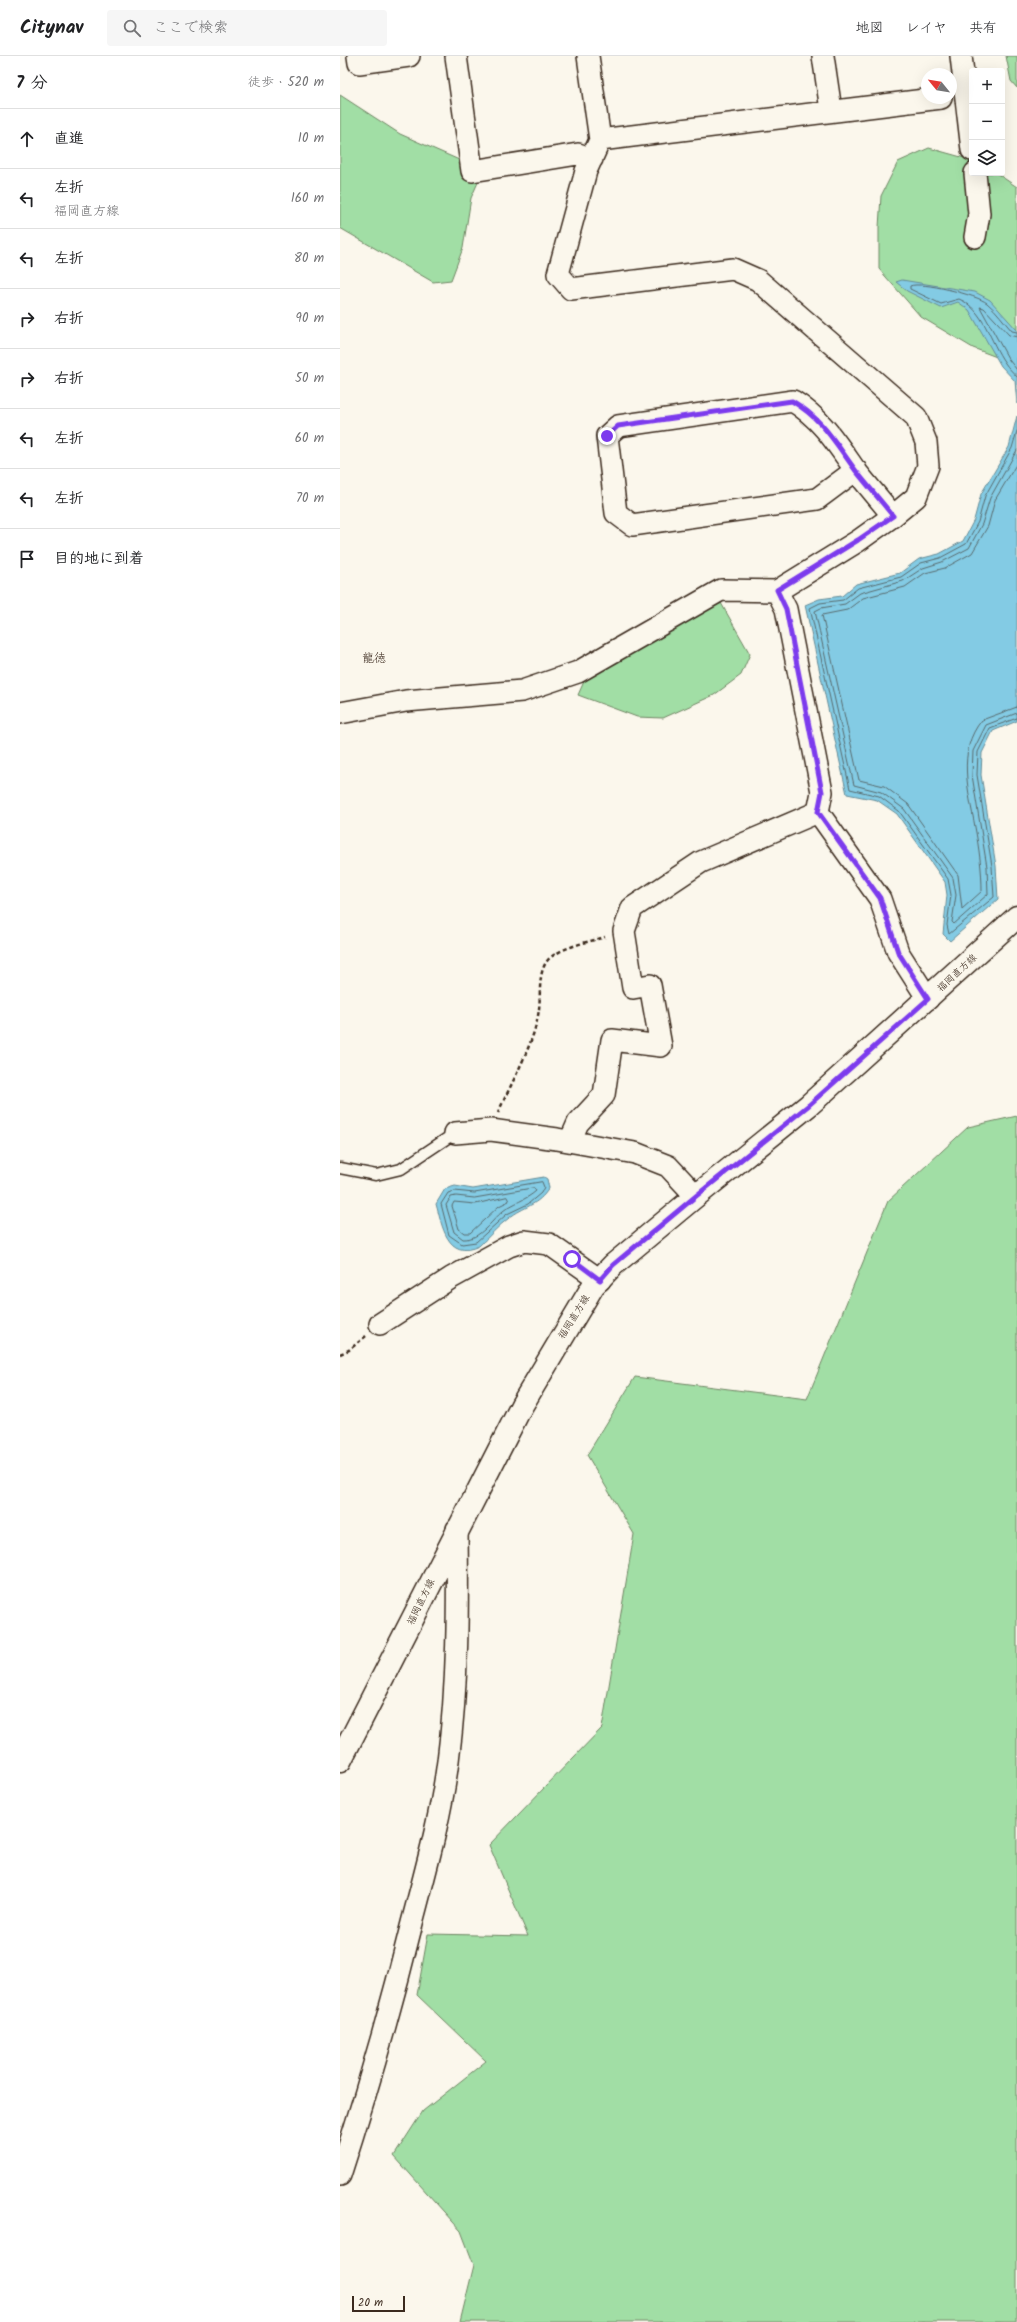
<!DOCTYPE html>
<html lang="ja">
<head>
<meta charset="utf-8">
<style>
	:root { --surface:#fff; --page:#f6f6f6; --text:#202124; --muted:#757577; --line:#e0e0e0 }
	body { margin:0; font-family:Kalam,"Klee One",sans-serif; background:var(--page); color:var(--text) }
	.controls { position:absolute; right:12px; top:12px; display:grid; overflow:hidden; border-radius:4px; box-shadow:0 4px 16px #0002 }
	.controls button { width:36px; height:36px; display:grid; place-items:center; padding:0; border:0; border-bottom:1px solid var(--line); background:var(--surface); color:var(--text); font:20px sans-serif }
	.compass { position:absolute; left:581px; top:12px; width:36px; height:36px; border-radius:50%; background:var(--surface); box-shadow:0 4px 16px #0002; rotate:300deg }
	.scale { position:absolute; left:12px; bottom:10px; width:53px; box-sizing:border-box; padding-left:4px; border:2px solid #3b2a1e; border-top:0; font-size:11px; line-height:14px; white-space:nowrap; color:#3b2a1e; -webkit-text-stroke:3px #fbf7ec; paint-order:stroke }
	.stop { position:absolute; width:12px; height:12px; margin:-9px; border:3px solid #7c3aed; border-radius:50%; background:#fff }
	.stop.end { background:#7c3aed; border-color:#fff; box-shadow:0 1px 4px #0008 }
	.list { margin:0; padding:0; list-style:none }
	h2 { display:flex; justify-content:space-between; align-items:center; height:52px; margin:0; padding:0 16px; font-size:17px }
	h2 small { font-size:13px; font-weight:400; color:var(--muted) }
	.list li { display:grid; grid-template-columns:26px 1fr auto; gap:12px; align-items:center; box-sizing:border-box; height:60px; padding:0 16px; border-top:1px solid var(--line) }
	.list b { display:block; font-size:15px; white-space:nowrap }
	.list p { margin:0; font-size:13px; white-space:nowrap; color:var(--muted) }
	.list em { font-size:13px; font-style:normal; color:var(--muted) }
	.icon { flex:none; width:22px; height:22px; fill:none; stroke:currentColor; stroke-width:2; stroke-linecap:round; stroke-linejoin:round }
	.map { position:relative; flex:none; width:677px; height:2266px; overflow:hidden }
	header { display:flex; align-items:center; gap:24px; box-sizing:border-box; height:56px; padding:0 20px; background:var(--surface); border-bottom:1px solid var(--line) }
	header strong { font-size:19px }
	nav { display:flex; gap:22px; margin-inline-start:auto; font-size:14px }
	.search { width:280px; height:36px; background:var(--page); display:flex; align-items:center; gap:10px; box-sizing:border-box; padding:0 14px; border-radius:4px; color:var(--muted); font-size:15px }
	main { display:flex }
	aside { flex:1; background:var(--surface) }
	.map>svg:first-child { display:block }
</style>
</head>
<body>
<header>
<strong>Citynav</strong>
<div class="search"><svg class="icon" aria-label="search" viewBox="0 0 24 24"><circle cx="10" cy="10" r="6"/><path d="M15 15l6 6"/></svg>ここで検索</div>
<nav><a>地図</a><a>レイヤ</a><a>共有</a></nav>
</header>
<main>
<aside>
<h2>7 分<small>徒歩 · 520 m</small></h2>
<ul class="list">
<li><svg class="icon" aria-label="ahead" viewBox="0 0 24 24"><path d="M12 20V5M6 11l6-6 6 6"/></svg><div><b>直進</b></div><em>10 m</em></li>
<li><svg class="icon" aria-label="left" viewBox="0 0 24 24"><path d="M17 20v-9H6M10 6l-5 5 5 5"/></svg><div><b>左折</b><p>福岡直方線</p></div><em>160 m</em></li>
<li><svg class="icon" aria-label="left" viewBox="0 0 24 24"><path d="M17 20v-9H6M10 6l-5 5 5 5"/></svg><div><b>左折</b></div><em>80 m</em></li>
<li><svg class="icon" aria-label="right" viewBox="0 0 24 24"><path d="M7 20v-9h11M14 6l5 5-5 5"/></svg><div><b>右折</b></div><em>90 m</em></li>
<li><svg class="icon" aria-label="right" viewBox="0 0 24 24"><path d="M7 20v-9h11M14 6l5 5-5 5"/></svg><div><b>右折</b></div><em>50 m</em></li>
<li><svg class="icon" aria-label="left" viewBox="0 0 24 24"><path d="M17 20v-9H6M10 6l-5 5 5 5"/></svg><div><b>左折</b></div><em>60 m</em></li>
<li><svg class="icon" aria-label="left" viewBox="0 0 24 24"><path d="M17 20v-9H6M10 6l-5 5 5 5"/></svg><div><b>左折</b></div><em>70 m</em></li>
<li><svg class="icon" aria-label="arrive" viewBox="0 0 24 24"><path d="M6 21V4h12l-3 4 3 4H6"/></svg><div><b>目的地に到着</b></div></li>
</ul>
</aside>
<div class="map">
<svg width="677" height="2266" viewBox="0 0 677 2266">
	<rect width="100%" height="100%" fill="#fbf7ec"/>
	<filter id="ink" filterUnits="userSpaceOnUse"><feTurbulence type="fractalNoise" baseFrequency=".025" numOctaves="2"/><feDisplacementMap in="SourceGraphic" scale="8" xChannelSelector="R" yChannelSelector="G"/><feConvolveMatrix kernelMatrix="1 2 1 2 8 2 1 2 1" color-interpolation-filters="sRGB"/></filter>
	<g filter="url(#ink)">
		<path fill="#a1dea5" stroke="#6e8462" d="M666,0H677V32L671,25Z
			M0,39L60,78L126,107L140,122L131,142L123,192L111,224L93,226L0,172Z
			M589,92L632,104V117H656L677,131V301L667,305L633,292L581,261L539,213V171L541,140L558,106Z
			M381,547L410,598L401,619L374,639L323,662L297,661L238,639L246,621Z
			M677,1060V2266H120L134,2209L121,2175L54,2100L83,2055L146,2005L77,1939L88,1878L188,1880L149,1789L262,1672L294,1478L247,1399L295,1321L467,1343L548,1145L628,1071Z"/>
		<path fill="#83cbe4" stroke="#668b95" d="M562,224L635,236L650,244L677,274V348L675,325L661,310L629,254L618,246L601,252L567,235L556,226Z
			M677,360V665L653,675L642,697L641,719L656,810L658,843L610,885L603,878L607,839L605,826L557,758L537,744L507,738L465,549L479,543L502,540L516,528L560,517L579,503L599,498L623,485L634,464L641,438L669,391Z
			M204,1121L207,1123L209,1132C198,1150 184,1150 169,1162C158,1170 149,1181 139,1190C107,1205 102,1169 96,1148L105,1133L115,1130L133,1133Z"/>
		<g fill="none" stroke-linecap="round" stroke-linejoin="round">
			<path stroke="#586a6d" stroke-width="1" d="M677,276L672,275C664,266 657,255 647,247C637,239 581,225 570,230V233L601,248L619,243C644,253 650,286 665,307C668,312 673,316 677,321
				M677,281L669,279L644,252L640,251L669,304L677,314
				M677,375L672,392L645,440L638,466L626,488L600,502L581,507L561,521L518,532L503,544L480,547L470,552L510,733L539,740L559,755L608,823L611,839L607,869L609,878L654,841L652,810L637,719L638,696L650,672L677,662
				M677,394L650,442L642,468L629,492L602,506L583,512L563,525L520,537L505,548L481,552L475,555L514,729L541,736L564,753L613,822L616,839L612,866L614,868L648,838L647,811L632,719L633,695L646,669L677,657
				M677,407L655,444L648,470L632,497L605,512L585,517L565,531L523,542L507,554L482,559L519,724L544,730L568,748L618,819L622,853L642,835C642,814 639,792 635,771C629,736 616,695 642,664L677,651
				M202,1126L204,1131L201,1137L188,1148L167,1158L136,1186L122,1188L109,1179L101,1148L108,1137L115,1135L134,1137Z
				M194,1132L196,1135C186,1144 173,1147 163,1155C151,1165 140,1184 123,1183L114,1176L106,1149L111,1141L116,1140L134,1142Z
				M167,1141L169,1145L159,1150L130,1177H124L119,1173L112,1150L114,1146L135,1148Z"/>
			<defs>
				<path id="service" d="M0,1112L36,1119L61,1113L115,1077"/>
				<path id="minor" d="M18,0L19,7L69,0
					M116,0L132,115L238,98L252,103
					M483,0L491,54
					M621,0L632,94
					M260,84L601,42
					M635,181L639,158L635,117
					M516,414L477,443L292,469L276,457L267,380L278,370L453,345C482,363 497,388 516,415C528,430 541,445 553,460
					M437,535L446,553L482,736L478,756L540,843L558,896L588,943
					M0,657L66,645L182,635L238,616L381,534L437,535L518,485L553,460L576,441L588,410L586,386L576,361L418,224L393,213L231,233L218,218L246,115L260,84L248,0
					M115,1077L151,1074L217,1083L295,1097L328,1110L356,1140
					M230,1085L238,1067L264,1039L272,984L321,990L310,929L293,932L284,875L292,852L361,806L478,756
					M40,1268L111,1222L169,1190L184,1185L209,1188L260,1224
					M0,2119C27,2036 51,1952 72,1867C86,1813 101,1760 108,1705C118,1628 118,1550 117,1473"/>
				<path id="primary" d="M0,1705L182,1349L253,1230L273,1209L356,1140L469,1049L677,861"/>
			</defs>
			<use href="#service" stroke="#3b2a1e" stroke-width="13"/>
			<use href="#minor" stroke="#3b2a1e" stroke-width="24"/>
			<use href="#primary" stroke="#3b2a1e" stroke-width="25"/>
			<path stroke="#3b2a1e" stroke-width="2.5" stroke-dasharray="4 3" stroke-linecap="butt" d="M158,1057C172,1025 195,987 199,953C201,937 197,912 211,901C226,890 248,886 265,881
				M0,1298L9,1294L26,1280"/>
			<use href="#service" stroke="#fbf7ec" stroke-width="10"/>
			<use href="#minor" stroke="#fbf7ec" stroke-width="21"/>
			<use href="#primary" stroke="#fbf7ec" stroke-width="22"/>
		</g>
	</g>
	<g fill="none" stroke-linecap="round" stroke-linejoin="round" filter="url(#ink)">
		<path stroke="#7c3aed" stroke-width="5" d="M232,1203L260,1224L273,1209L356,1140L469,1049L588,943L558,896L540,842L478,756L482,736L446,553L437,534L518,484L553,460C541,445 528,430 516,415C496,388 483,363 452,345L278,370L267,380"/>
	</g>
	<g text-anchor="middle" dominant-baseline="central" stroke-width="4" stroke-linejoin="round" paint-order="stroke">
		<g font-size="10" fill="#3b2a1e" stroke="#fbf7ec">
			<text transform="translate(617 917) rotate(-43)">福岡直方線</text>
			<text transform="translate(234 1261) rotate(-58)">福岡直方線</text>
			<text transform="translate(81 1546) rotate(-64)">福岡直方線</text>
		</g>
		<g font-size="12" fill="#3b2a1e" stroke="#fbf7ec">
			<text x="34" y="602">龍徳</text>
		</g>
	</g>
</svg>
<div class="controls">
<button>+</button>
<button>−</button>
<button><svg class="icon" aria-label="layers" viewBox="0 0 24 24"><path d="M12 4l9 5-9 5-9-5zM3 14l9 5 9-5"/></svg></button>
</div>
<svg class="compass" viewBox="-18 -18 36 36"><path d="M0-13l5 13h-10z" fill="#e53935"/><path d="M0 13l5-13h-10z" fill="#757577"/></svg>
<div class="scale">20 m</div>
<div class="stop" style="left:232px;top:1203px"></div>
<div class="stop end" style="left:267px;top:380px"></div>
</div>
</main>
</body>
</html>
